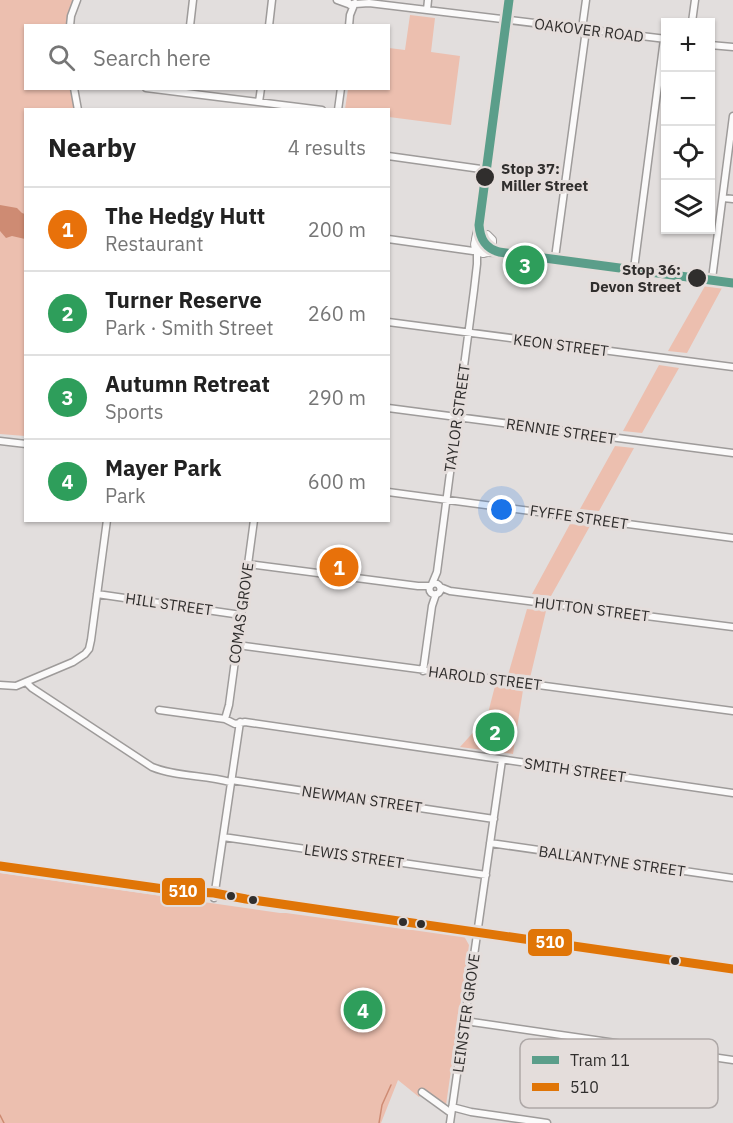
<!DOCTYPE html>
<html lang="en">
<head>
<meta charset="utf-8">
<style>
	:root { --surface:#fff; --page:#f2f2f2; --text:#222; --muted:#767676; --line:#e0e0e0; --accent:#6e6c6b }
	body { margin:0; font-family:"IBM Plex Sans",sans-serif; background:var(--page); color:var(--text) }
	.controls { position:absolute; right:18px; top:18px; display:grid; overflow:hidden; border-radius:0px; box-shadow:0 2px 4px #0004 }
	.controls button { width:54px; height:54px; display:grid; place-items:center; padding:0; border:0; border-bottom:2px solid var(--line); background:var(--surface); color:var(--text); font:30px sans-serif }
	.you { position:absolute; left:502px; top:510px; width:21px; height:21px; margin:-15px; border:4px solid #fff; border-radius:50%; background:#1a73e8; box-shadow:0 0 0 9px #1a73e833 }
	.badge { display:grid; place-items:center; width:39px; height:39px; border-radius:50%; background:var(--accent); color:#fff; font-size:20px; font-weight:700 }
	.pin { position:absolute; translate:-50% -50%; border:3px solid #fff; box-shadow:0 2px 6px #0006 }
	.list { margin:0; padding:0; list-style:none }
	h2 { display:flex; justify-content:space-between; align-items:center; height:78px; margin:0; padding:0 24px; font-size:26px }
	h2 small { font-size:20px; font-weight:400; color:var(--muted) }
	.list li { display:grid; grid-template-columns:39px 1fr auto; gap:18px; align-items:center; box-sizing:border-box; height:84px; padding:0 24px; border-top:2px solid var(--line) }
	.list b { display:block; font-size:22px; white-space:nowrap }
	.list p { margin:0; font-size:20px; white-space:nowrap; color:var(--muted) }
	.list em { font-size:20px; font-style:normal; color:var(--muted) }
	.icon { flex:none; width:33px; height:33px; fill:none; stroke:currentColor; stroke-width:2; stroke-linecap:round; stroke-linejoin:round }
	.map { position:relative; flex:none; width:733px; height:1123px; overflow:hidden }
	.search { position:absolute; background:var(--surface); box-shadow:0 2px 4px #0004; left:24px; top:24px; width:366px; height:66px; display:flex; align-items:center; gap:15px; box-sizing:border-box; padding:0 21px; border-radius:0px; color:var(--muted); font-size:22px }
	.panel { position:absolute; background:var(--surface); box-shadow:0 2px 4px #0004; left:24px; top:108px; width:366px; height:414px; border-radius:0px }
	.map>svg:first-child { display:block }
</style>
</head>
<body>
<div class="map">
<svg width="733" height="1123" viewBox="0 0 733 1123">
	<rect width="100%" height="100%" fill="#e2dedd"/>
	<path fill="#ecbfaf" d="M0,0H73L67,18V25L26,26V88L71,89L74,109L26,110L25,436L0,434Z
		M410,15L435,18L431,52L460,56L451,125L389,117L388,110L345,109L348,89L388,88L389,48L405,50Z
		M705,286L722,288L687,353L668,351Z
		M659,365L679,368L642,433L623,431Z
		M615,446L634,448L599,511L580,509Z
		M570,524L590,526L551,596L532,594Z
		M527,609L546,611L530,678L508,675Z
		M495,686L523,690L513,754L460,747L487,717Z
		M0,873L280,913H286L410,930H423L464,936L469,945L446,1105L425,1090L419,1097L398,1080L381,1123H0Z"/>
	<path fill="#ce8b73" d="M0,205L17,208L22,213L25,214V239L12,236L6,238L0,231Z"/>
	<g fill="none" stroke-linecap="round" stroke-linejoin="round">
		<path stroke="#ce8b73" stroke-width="1.5" d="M0,1115L4,1123
			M379,1123L382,1105L391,1085"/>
		<defs>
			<path id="minor" d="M337,0L348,4
				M347,0L350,5L355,3
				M355,4L369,3L666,39
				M427,10L428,0
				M692,22L695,0
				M70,26L71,16L77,0
				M190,26L193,0
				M269,26L272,0
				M349,26L350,15L354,5
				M582,29L586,0
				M710,45L733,47
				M74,88L78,110
				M146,88L322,110
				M259,102L261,88
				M338,110L341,88
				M388,156L488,170
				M723,198L733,199
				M388,239L473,251L478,250
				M555,258L586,30
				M634,269L664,39
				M712,279L733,116
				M388,322L733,367
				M388,408L733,453
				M0,441L26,444
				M388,492L733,538
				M248,564L418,586H430
				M429.5 589a5.5 5.5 0 1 1 11 0a5.5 5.5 0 1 1-11 0Z
				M432,584L437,572L474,290L477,264V254L478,251
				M440,587L450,591L733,627
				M97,594L241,615
				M237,645L733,711
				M423,671L432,606L436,594
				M26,682L32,688L152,767C176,777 205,775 230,782
				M0,685L16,686L73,662L85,654L89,649L91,640L107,520
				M159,710L225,719L235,724L245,722L733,793
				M225,719L229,705L254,520
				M231,780L494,819
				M223,837L486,875
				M490,843L733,878
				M214,898L240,722
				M465,1021L733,1060
				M422,1092L451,1113
				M452,1107L471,1112L547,1123
				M450,1123L502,760"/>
			<path id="tertiary" d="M476,239L482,211L510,0
				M488,252L492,247V240L487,235C473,235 471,251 483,253C484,253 486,252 488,252C496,252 504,253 513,253L733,282"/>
			<path id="secondary" d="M0,866L182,892
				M178,891L214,893L246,899L733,969"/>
		</defs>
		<use href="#minor" stroke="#9e9b9a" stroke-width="9"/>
		<use href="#tertiary" stroke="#9e9b9a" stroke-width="10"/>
		<use href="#secondary" stroke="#9e9b9a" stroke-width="12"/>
		<use href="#minor" stroke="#fbfafa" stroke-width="6"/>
		<use href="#tertiary" stroke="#fbfafa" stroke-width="8"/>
		<use href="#secondary" stroke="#f2f4f6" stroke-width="9"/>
		<defs>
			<path id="bus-1" d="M0,866L178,891L214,893L246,899L733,969"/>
		</defs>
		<use href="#bus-1" stroke="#e4dddb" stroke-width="14"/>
		<use href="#bus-1" stroke="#e07507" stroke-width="9"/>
		<defs>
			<path id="tram-1" d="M509,0L479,225C480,239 485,248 499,252L733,283"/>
		</defs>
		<use href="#tram-1" stroke="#e4dddb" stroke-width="14"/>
		<use href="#tram-1" stroke="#5b9e8a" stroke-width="9"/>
	</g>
	<g fill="#302e2d" stroke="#e4dddb" stroke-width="2">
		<circle cx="485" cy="177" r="10"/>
		<circle cx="697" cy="278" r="10"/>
		<circle cx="231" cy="896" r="5"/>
		<circle cx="253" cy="900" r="5"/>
		<circle cx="403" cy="922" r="5"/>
		<circle cx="421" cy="924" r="5"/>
		<circle cx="675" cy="961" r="5"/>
	</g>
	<g text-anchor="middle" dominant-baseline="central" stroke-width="6" stroke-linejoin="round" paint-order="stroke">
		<g font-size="15" fill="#302e2d" stroke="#e4dddb">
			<text transform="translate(589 30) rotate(7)">OAKOVER ROAD</text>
			<text transform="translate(561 345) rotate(7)">KEON STREET</text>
			<text transform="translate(457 418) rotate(-82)">TAYLOR STREET</text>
			<text transform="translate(561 431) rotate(8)">RENNIE STREET</text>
			<text transform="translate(579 517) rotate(8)">FYFFE STREET</text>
			<text transform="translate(169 604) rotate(8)">HILL STREET</text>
			<text transform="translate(592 609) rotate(7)">HUTTON STREET</text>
			<text transform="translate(241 613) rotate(-82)">COMAS GROVE</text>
			<text transform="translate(485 678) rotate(7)">HAROLD STREET</text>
			<text transform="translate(575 770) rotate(8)">SMITH STREET</text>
			<text transform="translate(362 799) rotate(8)">NEWMAN STREET</text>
			<text transform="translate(354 856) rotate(8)">LEWIS STREET</text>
			<text transform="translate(612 861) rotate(8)">BALLANTYNE STREET</text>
			<text transform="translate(466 1013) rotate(-82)">LEINSTER GROVE</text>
		</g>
		<g font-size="15" font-weight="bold" fill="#302e2d" stroke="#e4dddb" text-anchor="start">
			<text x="501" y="168">Stop 37:<tspan x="501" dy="17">Miller Street</tspan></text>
			<text x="681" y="269" text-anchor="end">Stop 36:<tspan x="681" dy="17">Devon Street</tspan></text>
		</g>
	</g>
	<rect x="520" y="1039" width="198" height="69" rx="9" fill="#e4dddb" stroke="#aea8a7" stroke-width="1.5"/>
	<rect x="532" y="1056" width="27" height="8" fill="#5b9e8a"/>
	<rect x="532" y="1083" width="27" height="8" fill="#e07507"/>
	<g font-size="16" fill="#302e2d">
		<text x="570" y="1066">Tram 11</text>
		<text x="570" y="1093">510</text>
	</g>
	<g stroke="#e4dddb" stroke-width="2">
		<rect x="161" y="877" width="45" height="29" rx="6" fill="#e07507"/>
		<rect x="527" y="928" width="46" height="29" rx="6" fill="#e07507"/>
	</g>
	<g font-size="16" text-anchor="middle" font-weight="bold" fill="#fff">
		<text x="183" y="897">510</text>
		<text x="550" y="948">510</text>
	</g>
</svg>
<div class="controls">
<button>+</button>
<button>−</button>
<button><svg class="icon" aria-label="locate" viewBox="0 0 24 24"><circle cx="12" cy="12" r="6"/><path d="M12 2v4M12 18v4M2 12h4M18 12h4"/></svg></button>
<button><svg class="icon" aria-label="layers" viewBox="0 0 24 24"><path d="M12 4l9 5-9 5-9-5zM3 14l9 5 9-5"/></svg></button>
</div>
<div class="you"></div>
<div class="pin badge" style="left:339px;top:567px;background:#e8710a">1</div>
<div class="pin badge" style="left:495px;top:732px;background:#2e9e5b">2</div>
<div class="pin badge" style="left:525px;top:265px;background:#2e9e5b">3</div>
<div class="pin badge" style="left:363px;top:1010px;background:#2e9e5b">4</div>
<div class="search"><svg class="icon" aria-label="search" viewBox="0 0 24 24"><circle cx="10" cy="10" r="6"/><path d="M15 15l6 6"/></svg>Search here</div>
<section class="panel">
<h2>Nearby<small>4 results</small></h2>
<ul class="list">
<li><span class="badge" style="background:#e8710a">1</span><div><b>The Hedgy Hutt</b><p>Restaurant</p></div><em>200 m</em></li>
<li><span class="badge" style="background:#2e9e5b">2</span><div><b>Turner Reserve</b><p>Park · Smith Street</p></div><em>260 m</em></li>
<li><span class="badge" style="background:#2e9e5b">3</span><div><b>Autumn Retreat</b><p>Sports</p></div><em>290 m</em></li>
<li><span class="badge" style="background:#2e9e5b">4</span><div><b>Mayer Park</b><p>Park</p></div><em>600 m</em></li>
</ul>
</section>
</div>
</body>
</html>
